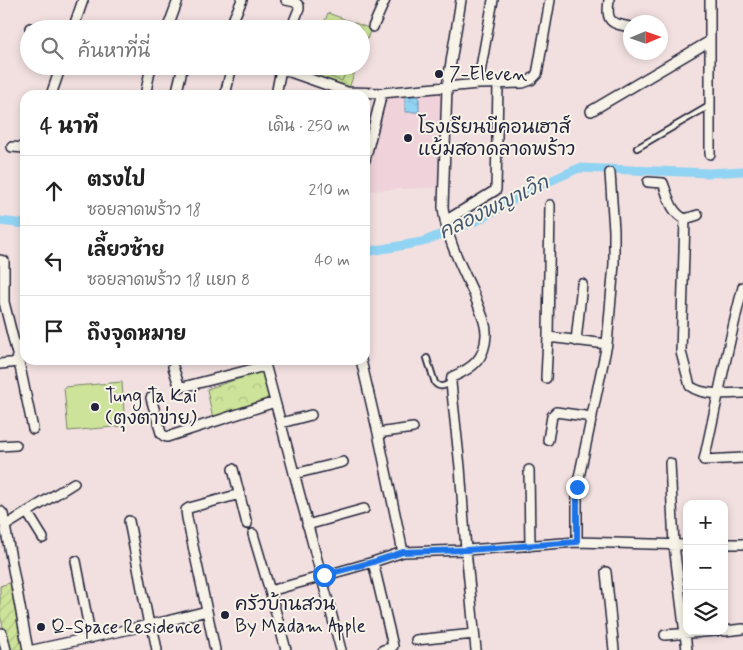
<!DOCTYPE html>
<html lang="th">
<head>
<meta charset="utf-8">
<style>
	:root { --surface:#fff; --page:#f6f6f6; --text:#222; --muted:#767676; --line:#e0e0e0 }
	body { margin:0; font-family:Mynerve,"Playpen Sans Thai",sans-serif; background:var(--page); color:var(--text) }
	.controls { position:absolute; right:15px; bottom:15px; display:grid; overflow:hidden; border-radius:10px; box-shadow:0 2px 8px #0003 }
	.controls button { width:45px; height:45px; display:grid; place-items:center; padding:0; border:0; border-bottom:1px solid var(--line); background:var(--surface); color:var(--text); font:25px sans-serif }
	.compass { position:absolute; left:623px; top:15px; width:45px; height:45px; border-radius:50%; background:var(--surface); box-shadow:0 2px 8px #0003; rotate:88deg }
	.stop { position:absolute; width:15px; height:15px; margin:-11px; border:4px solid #1a73e8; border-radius:50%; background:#fff }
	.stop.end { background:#1a73e8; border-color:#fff; box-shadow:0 1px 5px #0008 }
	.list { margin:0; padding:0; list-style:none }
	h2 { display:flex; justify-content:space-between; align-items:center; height:65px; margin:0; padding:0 20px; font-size:21px }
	h2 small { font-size:16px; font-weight:400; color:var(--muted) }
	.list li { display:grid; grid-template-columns:32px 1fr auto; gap:15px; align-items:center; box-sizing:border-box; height:70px; padding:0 20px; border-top:1px solid var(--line) }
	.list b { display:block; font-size:19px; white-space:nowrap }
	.list p { margin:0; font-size:16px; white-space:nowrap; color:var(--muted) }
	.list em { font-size:16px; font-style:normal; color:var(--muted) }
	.icon { flex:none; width:28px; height:28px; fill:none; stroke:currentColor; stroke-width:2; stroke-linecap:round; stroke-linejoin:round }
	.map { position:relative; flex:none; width:743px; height:650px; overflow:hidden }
	.search { position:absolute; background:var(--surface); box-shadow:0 2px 8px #0003; left:20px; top:20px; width:350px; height:55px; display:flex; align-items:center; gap:12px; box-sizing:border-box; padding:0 18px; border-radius:28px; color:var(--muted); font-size:19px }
	.panel { position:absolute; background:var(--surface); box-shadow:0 2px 8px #0003; left:20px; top:90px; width:350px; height:275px; border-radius:15px }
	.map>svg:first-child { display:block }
</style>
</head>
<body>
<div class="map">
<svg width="743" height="650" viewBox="0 0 743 650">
	<defs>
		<pattern id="forest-crowns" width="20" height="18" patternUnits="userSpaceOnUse" patternTransform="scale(1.25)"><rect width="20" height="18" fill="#cce399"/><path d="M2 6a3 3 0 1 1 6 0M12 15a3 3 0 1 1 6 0" fill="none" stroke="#afc285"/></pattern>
		<pattern id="garden-furrows" width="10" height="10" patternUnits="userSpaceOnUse" patternTransform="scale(1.25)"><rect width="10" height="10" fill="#cce399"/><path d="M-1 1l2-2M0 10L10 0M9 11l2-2" fill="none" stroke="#afc285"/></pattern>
		<pattern id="water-ripples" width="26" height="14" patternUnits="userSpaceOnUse" patternTransform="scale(1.25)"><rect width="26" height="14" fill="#91d3f3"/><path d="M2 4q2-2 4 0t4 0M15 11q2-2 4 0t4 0" fill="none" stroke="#7db5d1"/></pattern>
	</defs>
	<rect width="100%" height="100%" fill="#f2e0e0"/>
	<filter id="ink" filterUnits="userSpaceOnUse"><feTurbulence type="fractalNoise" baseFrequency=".02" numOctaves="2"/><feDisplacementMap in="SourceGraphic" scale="10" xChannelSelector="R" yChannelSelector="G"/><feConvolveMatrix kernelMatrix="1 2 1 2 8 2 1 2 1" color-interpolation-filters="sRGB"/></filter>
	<g filter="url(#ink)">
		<path fill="#efd2da" d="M436,91L442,98L440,187L365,191V178L385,97Z"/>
		<path fill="url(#forest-crowns)" stroke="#77826a" d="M328,13L371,29L361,55V29H322Z
			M309,66H357L349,88L307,73Z
			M262,371L272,401L213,420L207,389Z"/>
		<path fill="url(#garden-furrows)" stroke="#77826a" d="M12,582L26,650H9L0,615V586Z"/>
		<path fill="#cce399" stroke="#77826a" d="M315,66H342L347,68L342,81L314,71Z
			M122,382L125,426L68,431L64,387Z"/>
		<path fill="url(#water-ripples)" stroke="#658ca9" d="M405,96H419V112H405Z"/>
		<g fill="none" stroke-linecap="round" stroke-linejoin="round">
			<path stroke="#91d3f3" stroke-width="9" d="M0,221L25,224
				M365,252L422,242L478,220L528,191L579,168L709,173L743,171"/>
			<defs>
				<path id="service" d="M637,148L709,106
					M427,358L435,383C440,389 446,385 451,383"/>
				<path id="minor" d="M286,0L295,2L299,6V9L291,29
					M461,0L447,87L443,207C446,238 461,266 474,294C478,306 487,323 486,335C485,359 473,368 452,377L451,383L460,467L466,550L476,650
					M609,0C606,22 610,23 630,27
					M710,0V154
					M373,27L385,0
					M30,28L32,29
					M73,29L83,0
					M164,29L168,27L178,0
					M229,29L242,0
					M151,66L146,91L149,94L152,95
					M273,66L347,92L382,93L478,84L523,83L531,80L537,74L538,69L550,0
					M478,84L493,0
					M51,95L61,66
					M176,95L183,66
					M225,95L232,66
					M276,95L281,69
					M591,111L710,41
					M12,147L25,148
					M365,160L382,93
					M648,182L663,183C668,196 671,213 685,219
					M550,205L548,337L607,344L577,487V542
					M698,215L685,219L681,352L690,386C703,396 728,394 743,393
					M445,221L496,190L498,84
					M0,260L4,261V302L19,362L33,429
					M743,287C728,344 717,402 704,460L743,458
					M576,341L582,284
					M607,344L614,264V230L610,173
					M264,360L341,650
					M361,360L378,433L403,552
					M0,364L19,362
					M173,367L179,385L183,387L265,366
					M546,378L548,337
					M151,398L161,433L164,436L167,437L275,402
					M281,423L311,415
					M378,433L413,428
					M548,440L552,416L556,412L592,417
					M0,446L16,445
					M670,463L674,545L687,650
					M233,469L247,524
					M529,470L530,546
					M294,474L343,462
					M0,511L3,514L5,526L28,650
					M27,512L43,538
					M129,521L149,625
					M307,525L364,509
					M5,526L74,483
					M253,534L270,591L286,650
					M724,544H743
					M76,561L91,638
					M373,562L393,646L390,648L383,650
					M606,572L614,650
					M270,591L373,562L403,552L466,550L577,542L687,545
					M207,611L215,650
					M152,625L157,650
					M724,631L743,629
					M2,633L6,650
					M665,635L716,631
					M416,640L474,634
					M33,650L167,621L207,611L187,518L186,510L189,508L240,494"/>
			</defs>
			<use href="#service" stroke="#22223b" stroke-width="8"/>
			<use href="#minor" stroke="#22223b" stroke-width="12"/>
			<use href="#service" stroke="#f7f3e8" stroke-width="4.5"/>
			<use href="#minor" stroke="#f7f3e8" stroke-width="9"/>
		</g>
	</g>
	<g fill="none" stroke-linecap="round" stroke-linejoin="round" filter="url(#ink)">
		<path stroke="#1a73e8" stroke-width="6" d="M324,575L373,562L403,552L466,550L577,542V487"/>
	</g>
	<g fill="#22223b" stroke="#f7f3e8" stroke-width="2">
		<circle cx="439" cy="74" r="5"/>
		<circle cx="408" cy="138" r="5"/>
		<circle cx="95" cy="407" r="5"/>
		<circle cx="225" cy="615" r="5"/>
		<circle cx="41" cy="627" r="5"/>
	</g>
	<g text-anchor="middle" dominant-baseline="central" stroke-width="4" stroke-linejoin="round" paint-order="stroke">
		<g font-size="19" fill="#22223b" stroke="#f7f3e8" text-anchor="start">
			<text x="449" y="74">7-Eleven</text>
			<text x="418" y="127">โรงเรียนบีคอนเฮาส์<tspan x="418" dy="22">แย้มสอาดลาดพร้าว</tspan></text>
			<text x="105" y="396">Tung Ta Kai<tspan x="105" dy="22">(ตุงตาข่าย)</tspan></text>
			<text x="235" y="604">ครัวบ้านสวน<tspan x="235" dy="22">By Madam Apple</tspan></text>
			<text x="51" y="627">Q-Space Residence</text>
		</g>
		<g font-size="20" font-style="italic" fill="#435772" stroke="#f7f3e8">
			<text transform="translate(494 208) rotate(-26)">คลองพญาเวิก</text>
		</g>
	</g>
</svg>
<div class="controls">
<button>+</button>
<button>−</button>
<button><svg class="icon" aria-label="layers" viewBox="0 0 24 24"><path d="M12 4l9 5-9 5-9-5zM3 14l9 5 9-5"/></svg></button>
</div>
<svg class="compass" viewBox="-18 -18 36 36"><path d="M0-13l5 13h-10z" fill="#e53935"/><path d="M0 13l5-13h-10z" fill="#767676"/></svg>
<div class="stop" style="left:324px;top:575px"></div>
<div class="stop end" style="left:577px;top:487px"></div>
<div class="search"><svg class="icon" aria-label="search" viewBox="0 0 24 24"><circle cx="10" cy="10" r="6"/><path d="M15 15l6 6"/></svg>ค้นหาที่นี่</div>
<section class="panel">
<h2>4 นาที<small>เดิน · 250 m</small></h2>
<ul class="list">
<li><svg class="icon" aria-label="ahead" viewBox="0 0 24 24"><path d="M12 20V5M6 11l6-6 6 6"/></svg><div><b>ตรงไป</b><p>ซอยลาดพร้าว 18</p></div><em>210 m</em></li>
<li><svg class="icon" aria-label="left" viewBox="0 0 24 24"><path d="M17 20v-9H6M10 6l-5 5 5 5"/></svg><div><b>เลี้ยวซ้าย</b><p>ซอยลาดพร้าว 18 แยก 8</p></div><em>40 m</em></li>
<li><svg class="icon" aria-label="arrive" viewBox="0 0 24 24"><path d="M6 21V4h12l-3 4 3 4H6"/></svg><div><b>ถึงจุดหมาย</b></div></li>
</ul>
</section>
</div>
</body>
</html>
